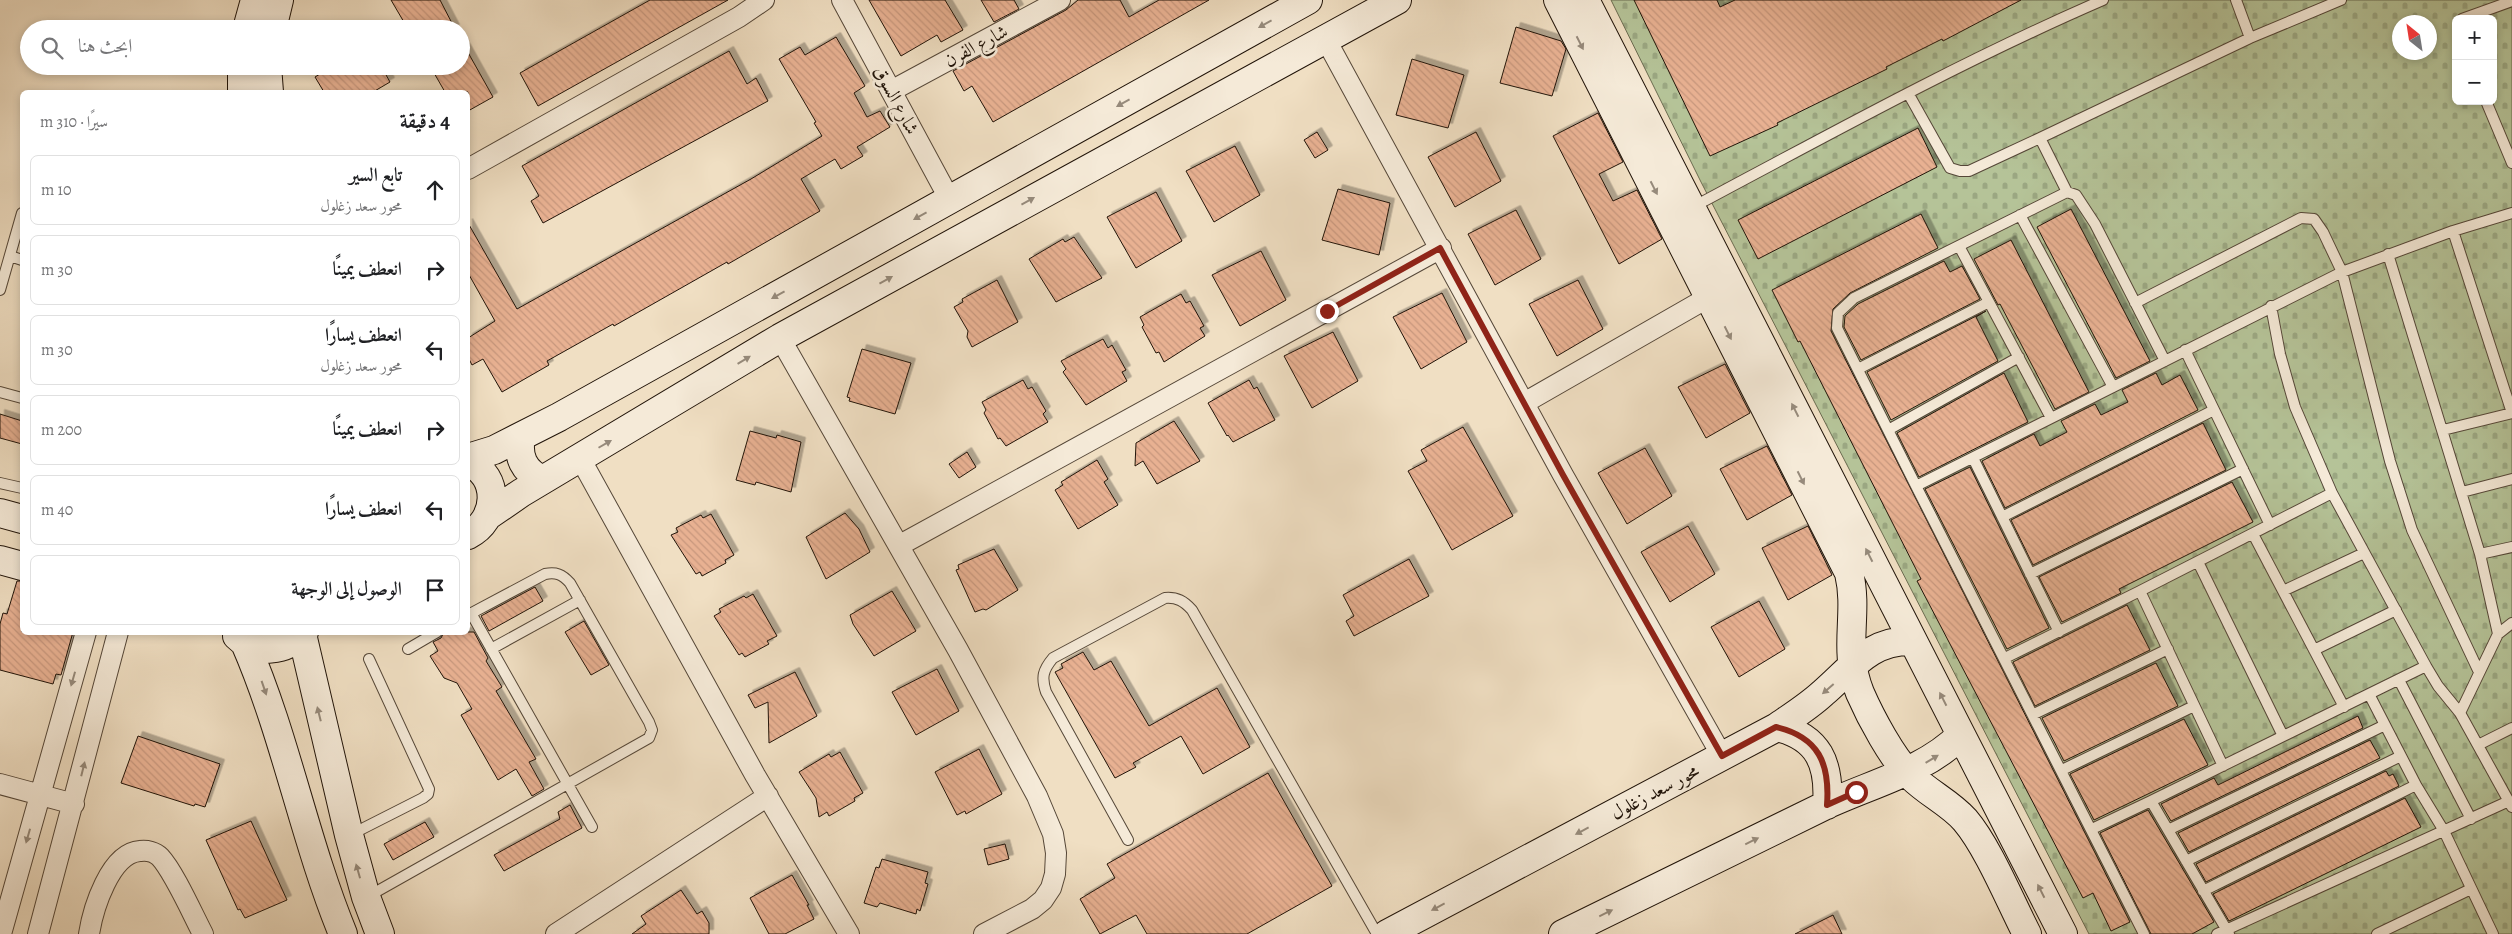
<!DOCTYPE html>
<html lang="ar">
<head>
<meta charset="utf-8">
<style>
	:root { --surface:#fff; --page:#f2f2f2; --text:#202124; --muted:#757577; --line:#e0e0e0 }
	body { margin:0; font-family:Alegreya,Amiri,serif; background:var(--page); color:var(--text); direction:rtl }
	.controls { position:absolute; right:15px; top:15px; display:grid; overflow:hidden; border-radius:8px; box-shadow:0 2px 8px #0003 }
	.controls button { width:45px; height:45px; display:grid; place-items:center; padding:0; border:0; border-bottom:1px solid var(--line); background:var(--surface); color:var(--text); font:25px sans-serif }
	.compass { position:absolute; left:2392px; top:15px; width:45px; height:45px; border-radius:50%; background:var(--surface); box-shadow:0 2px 8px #0003; rotate:330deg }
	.stop { position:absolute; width:15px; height:15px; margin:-11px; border:4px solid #8f2418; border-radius:50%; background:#fff }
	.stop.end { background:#8f2418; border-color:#fff; box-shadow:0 1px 5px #0008 }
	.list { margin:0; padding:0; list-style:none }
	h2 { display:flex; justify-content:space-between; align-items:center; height:65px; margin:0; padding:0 20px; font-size:21px }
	h2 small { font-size:16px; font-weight:400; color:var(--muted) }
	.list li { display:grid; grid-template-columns:32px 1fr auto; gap:15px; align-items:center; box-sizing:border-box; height:70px; margin:0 10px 10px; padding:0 10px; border:1px solid var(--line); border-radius:8px }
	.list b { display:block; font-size:19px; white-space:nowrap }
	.list p { margin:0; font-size:16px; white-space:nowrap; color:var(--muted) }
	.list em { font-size:16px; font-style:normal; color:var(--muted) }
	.icon { flex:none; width:28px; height:28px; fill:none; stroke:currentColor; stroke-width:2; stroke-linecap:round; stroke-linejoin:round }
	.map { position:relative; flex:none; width:2512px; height:934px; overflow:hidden; direction:ltr }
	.search { position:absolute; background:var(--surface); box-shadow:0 2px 8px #0003; left:20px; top:20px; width:450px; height:55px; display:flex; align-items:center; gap:12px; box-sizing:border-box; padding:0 18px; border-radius:28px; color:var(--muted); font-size:19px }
	.panel { position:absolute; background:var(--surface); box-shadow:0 2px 8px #0003; left:20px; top:90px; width:450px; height:545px; border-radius:8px; direction:rtl }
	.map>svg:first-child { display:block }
</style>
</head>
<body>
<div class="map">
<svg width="2512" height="934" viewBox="0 0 2512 934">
	<defs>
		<pattern id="cemetery-stones" width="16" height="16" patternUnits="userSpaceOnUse" patternTransform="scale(1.25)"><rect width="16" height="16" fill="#b5c398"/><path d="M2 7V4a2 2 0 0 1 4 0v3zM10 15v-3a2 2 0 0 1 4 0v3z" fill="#9ba782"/></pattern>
		<pattern id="building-back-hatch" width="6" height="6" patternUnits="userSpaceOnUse" patternTransform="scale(1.25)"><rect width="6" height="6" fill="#e8b192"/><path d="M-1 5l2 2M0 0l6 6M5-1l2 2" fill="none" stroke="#c7977d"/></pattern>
		<filter id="shadow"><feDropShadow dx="4.5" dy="-4.5" stdDeviation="0" flood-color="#0004"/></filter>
	</defs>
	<rect width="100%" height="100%" fill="#f0dfc3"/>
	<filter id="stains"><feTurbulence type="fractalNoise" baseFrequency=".004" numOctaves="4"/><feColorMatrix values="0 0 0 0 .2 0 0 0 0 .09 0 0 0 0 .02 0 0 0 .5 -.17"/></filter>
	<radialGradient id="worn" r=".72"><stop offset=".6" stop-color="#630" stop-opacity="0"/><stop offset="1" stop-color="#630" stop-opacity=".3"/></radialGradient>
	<path fill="url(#cemetery-stones)" stroke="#6b6c50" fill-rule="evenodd" d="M1611,0H2512V934H2089L1701,182ZM2456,19H2493V101H2456ZM2400,22H2430V52H2400Z"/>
	<path fill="url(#building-back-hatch)" stroke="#211409" filter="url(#shadow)" d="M391,0H440L455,29H408Z
		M650,0H728L538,106L520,73Z
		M869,0H945L963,30L941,42L937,35L901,56Z
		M981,0H1014L1019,9L994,22Z
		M1078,0H1120L1129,17L1159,0H1209L993,122L972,86L964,91L953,71L1066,10Z
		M1634,0H1717L1720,7L1735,0H2021L1943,41L1942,39L1886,67L1887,69L1777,123L1778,125L1710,156Z
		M1516,27L1561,41L1566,49L1552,96L1500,83Z
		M836,37L865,86L854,93L867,117L880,111L890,127L857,147L863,156L841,169L835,159L801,179L820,211L728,264L727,262L614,326L613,324L547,361L549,365L502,392L483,359L472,365L468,357V338L495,321L468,273V223L517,309L751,179L822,136L814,123L816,122L779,59L800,47L805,55Z
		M461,40L493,97L468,111V92H445L430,66H461Z
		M729,51L747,84L756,78L768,101L543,223L531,201L539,196L522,166Z
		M1412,59L1464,75L1448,128L1396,115Z
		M333,66H381L390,82L373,92H324L315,77Z
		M1598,113L1623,162L1599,174L1613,201L1637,190L1662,239L1619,264L1553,136Z
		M1918,128L1937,167L1758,259L1738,220Z
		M1317,132L1328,150L1315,158L1304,140Z
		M1476,132L1501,181L1455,207L1428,157Z
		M1235,146L1260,195L1214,222L1186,171Z
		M1338,189L1390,203L1379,255L1322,240Z
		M1156,192L1182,241L1136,268L1107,217Z
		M2071,209L2150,361L2116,378L2037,227Z
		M1516,210L1541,259L1495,285L1468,234Z
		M1921,214L1938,248L1850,293L1833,309L1831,331L2130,922L2111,931L2093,893L2083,898L1917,581L1921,579L1800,341L1798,342L1772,290Z
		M1074,237L1102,278L1056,302L1029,259L1063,239L1065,242Z
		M2011,240L2089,392L2055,409L2000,304L1998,305L1974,259Z
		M1261,251L1286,300L1240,326L1212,275Z
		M1944,261L1950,272L1962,266L1980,299L1861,360L1844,327L1845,316L1858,304Z
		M997,280L1018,322L972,347L967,337L968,331L954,307L963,302L962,299Z
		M1578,280L1603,329L1557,356L1529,304Z
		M1442,293L1467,342L1421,369L1393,317Z
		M1181,294L1186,303L1190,301L1204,326L1200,328L1205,336L1164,362L1159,352L1156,353L1142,327L1144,325L1140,317Z
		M1986,311L1976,317L1998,361L1891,420L1867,372Z
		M1333,332L1358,381L1312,408L1284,356Z
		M1103,339L1108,348L1112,345L1126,370L1122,372L1127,381L1086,405L1063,372L1066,369L1061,361Z
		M862,349L911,363L895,414L849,401L850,398L847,397Z
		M1725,364L1750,413L1706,438L1678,387Z
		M2004,373L2028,422L1919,477L1897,433Z
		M2156,373L2162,385L2180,375L2198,410L2005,508L1982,461L2034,434L2040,446L2067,432L2061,421L2095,404L2101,415L2128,402L2122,390Z
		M1023,380L1028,389L1032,387L1046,411L1043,414L1048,422L1006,446L1000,438L998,439L984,413L986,410L982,402Z
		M1249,380L1254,389L1257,387L1275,420L1233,442L1228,435L1227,436L1208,403Z
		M0,414L22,421V444L0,438Z
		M1174,421L1200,461L1157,484L1143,461L1135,466L1136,443Z
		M2203,423L2226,470L2033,565L2011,520Z
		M1463,427L1513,516L1452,550L1408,471L1427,461L1421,450Z
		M750,431L776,438L777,435L801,442L791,492L756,482L755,485L736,480Z
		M1767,446L1792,495L1747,520L1720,469Z
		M1645,448L1672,496L1627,524L1598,473Z
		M967,452L976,467L959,478L949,464Z
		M1097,460L1108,479L1104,482L1118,505L1078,529L1055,490L1063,485L1061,482Z
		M1970,467L2049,628L2007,649L1925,489Z
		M2232,482L2253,522L2119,589L2121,593L2062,622L2039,577Z
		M845,513L859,529L870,552L826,579L806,537Z
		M711,514L734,555L725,560L726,563L702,576L700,572L696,574L671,535L678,532L676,528L701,515L703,518Z
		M1688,526L1715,574L1670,602L1641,552Z
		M1808,526L1832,575L1788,600L1762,548Z
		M994,549L1018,590L986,610L983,609L975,612L956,570L959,569L958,565Z
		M1409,559L1429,596L1354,636L1346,621L1354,616L1343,595Z
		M17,581H22V632H73L61,675L56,674L53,684L0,670V624L3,613L7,614Z
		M535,587L543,601L489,631L481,616Z
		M892,591L916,631L874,656L853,624L850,615Z
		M753,594L777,636L767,641L769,644L745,657L742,653L739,655L714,616L721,612L719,609L744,596L746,598Z
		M1759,601L1785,649L1739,677L1711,627Z
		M2127,605L2150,650L2035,706L2013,662Z
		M584,621L609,665L591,675L565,632Z
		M444,632H474L488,658L486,661L502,687L496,691L536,759L529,762L544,789L532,796L516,769L498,780L461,715L472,709L457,683L444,678L430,656L438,651L433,642L441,638Z
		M1083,652L1094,670L1111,661L1149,726L1217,688L1250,747L1203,774L1181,736L1133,763L1136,767L1115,778L1055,672L1063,668L1061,664Z
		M2156,663L2178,706L2064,761L2042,718Z
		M937,669L959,711L916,735L892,692Z
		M795,672L817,716L769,743L768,702L755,708L748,695Z
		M2358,716L2363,728L2171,821L2161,804L2214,778L2218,785Z
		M2184,719L2208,765L2094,820L2070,774Z
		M138,736L220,764L205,807L195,804L194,806L121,783Z
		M2370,740L2380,758L2189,852L2178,833Z
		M979,749L1002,794L966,814L965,811L957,815L935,772Z
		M840,752L863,793L854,798L855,801L829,816L827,812L819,817L816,798L799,772L829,754L831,757Z
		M2386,771L2389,776L2393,774L2399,786L2206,882L2196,864Z
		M1268,773L1332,886L1247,934H1147L1136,915L1100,934L1080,899L1115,878L1107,864Z
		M2405,798L2421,827L2229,921L2213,894Z
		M570,805L582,828L504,871L494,855L560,819L558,812Z
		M2148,810L2214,922L2192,934H2151L2100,833Z
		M251,821L287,900L245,918L240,909L238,910L206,840Z
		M425,822L434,837L393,860L384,844Z
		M1005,844L1009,859L988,865L984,849Z
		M882,859L928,872L925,883L928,884L920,911L917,909L916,914L880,903L877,907L864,903L876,867L879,868Z
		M792,875L809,905H807L814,919L785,934H769L750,898Z
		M681,890L697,914L702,911L709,923V934H632L646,924L641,916Z
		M1833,915L1842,934H1795Z"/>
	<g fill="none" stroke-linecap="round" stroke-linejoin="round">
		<defs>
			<path id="lane" d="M2236,0L2250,38
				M2462,19L2512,1
				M1908,93L1950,168L1960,171H1969L2040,138
				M2486,101L2512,163
				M2067,192L2040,138L2250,38L2341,0
				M1693,207C1828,135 1962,61 2103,0
				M2020,215L2113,387
				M1959,246L2051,418
				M2388,254L2480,554L2498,634
				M10,256L22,260
				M0,290L22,213
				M2135,303L2301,218L2314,219L2323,232L2342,272L2390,461L2412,530L2478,670
				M2271,306L2280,354L2295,407L2332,493
				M2185,350L2270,525
				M1858,369L1989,302
				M0,392L22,398
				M1888,430L2019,357
				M2443,430L2512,413L2453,231
				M1973,458L2059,632
				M0,483L22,488
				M1916,486L1837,328L1838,313L1854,298L2067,192L2076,195L2095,224L2165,361
				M2462,492L2512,479
				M2002,517L2214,410
				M2253,534L2344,707
				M2480,554L2512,547
				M2198,562L2283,736
				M2030,574L2243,469
				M2140,591L2332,493L2426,666
				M2283,591L2364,553
				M471,613L592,827
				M408,649L437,632
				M491,649L580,600
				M2314,650L2396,610
				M2005,658L2140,591L2223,766
				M2399,680L2471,819
				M2369,694L2416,785L2444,831L2493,934
				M2460,713L2498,634L2512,623
				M2034,714L2168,649
				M2478,745L2512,728
				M2062,770L2194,706
				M2151,801L2426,666L2438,686L2460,713L2512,807
				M2092,829L2151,801L2229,934
				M2168,830L2385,725
				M350,835L423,798L428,794L429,789L369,659
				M1128,840L1046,692C1041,677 1043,670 1053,658L1165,598C1177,597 1184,601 1192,610L1377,934
				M2186,861L2401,756
				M2203,891L2416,785
				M367,897L649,738L652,730L649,722L570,583C562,574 556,572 545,574L468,615
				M2144,934L1916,486L2342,272L2453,231L2512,213
				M2217,934L2509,801
				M2377,934L2471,889"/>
			<path id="street" d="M842,0L950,200
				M1325,38L1563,475L1722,756
				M891,91L1060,0
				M468,169L739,17L764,0
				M780,338L958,650L1037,796L1053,834L1056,853L1055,874L1051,888L1043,900L1032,909L984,934
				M1524,403L1709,297
				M580,458L755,775L849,934
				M900,545L1441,248
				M0,784L74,804
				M1,934L86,632
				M38,934L118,632
				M89,934C93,909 110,853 140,851C147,850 155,852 160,857C174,872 193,915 203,934
				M556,934L768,796"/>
			<path id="secondary" d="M1558,0L1849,573C1859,615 1842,649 1860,693C1870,716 1893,760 1912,777C1928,793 1950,803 1965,820C1988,847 2010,901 2027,934
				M1585,0L2063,934
				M247,29L255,0
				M272,29L279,0
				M267,66L269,92
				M242,92V66
				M521,437C517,457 524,471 542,480
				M468,458L494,450L559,417L1308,0
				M468,462C501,477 498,520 468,535
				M0,513L22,519
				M489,515L521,493L780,338L1397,0
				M0,560L22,566
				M302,634L349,835L366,897L380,934
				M237,636C256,655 286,652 304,632
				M245,643C286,737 304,839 343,934
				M1777,727C1819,737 1830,764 1827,805
				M1387,934L1777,727C1793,716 1809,706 1823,693C1853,667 1870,640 1912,641
				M1563,934C1650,891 1737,848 1824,806C1870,784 1924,772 1961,735"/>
		</defs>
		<use href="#lane" stroke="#554738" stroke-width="12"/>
		<use href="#street" stroke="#554738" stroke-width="22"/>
		<use href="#secondary" stroke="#211409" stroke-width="30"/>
		<use href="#lane" stroke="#f5ead8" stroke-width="10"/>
		<use href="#street" stroke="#f5ead8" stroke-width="20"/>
		<use href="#secondary" stroke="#f5ead8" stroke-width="28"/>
	</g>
	<defs><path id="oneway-solid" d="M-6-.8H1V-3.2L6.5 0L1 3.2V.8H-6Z" transform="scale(1.25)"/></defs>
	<g fill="#968a7b">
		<use href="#oneway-solid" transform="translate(1265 24) rotate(151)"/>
		<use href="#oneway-solid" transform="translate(1580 43) rotate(63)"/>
		<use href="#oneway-solid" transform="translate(1123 103) rotate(151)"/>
		<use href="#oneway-solid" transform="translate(1654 188) rotate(63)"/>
		<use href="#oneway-solid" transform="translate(1028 201) rotate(-29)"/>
		<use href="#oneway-solid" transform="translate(920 216) rotate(151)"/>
		<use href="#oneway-solid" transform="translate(886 280) rotate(-29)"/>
		<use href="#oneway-solid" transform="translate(778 295) rotate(151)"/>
		<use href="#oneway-solid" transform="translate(1728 333) rotate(63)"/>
		<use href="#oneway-solid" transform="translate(744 360) rotate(-31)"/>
		<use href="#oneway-solid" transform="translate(1795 410) rotate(-117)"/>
		<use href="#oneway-solid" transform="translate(605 444) rotate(-30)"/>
		<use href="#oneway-solid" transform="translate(1801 478) rotate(63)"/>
		<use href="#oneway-solid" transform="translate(1869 555) rotate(-117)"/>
		<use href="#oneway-solid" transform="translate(73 679) rotate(106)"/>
		<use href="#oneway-solid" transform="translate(264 688) rotate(71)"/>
		<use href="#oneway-solid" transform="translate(1828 689) rotate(139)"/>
		<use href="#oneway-solid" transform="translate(1943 699) rotate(-117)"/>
		<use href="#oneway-solid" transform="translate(319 714) rotate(-104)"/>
		<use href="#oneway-solid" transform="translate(1932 759) rotate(-31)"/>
		<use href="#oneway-solid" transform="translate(83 769) rotate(-76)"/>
		<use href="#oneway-solid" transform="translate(1582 831) rotate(152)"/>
		<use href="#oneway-solid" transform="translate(28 836) rotate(106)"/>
		<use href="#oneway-solid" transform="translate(1752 841) rotate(-26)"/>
		<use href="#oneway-solid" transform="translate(358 871) rotate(-106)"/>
		<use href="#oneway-solid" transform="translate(2041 891) rotate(-117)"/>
		<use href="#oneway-solid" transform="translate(1438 907) rotate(152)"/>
		<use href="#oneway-solid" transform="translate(1606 913) rotate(-26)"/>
	</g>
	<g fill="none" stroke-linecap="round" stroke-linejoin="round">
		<path stroke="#8f2418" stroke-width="6" d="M1327,311L1440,248L1563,475L1722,756L1776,727C1819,737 1830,764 1827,805L1856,792"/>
	</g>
	<g text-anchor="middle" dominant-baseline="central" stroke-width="5" stroke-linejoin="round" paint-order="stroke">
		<g font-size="19" fill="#211409" stroke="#f5ead8">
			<text transform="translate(976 46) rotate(-28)">شارع الفرن</text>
			<text transform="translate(896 100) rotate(62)">شارع السوق</text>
			<text transform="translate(1655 792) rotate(-28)">محور سعد زغلول</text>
		</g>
	</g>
	<rect width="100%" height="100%" filter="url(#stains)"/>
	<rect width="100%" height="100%" fill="url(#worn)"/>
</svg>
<div class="controls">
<button>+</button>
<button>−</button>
</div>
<svg class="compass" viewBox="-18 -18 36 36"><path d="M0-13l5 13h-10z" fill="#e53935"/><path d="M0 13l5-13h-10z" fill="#757577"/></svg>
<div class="stop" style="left:1856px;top:792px"></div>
<div class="stop end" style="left:1327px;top:311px"></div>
<div class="search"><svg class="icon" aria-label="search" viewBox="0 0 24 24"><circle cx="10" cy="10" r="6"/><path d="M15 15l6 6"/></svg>ابحث هنا</div>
<section class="panel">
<h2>4 دقيقة<small>سيرًا · 310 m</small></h2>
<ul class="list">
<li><svg class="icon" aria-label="ahead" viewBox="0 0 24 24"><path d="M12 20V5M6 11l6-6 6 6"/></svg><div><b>تابع السير</b><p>محور سعد زغلول</p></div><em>10 m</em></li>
<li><svg class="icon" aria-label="right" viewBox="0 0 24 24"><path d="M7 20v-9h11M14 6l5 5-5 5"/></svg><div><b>انعطف يمينًا</b></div><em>30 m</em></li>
<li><svg class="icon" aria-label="left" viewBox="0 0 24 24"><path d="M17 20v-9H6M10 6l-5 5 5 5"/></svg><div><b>انعطف يسارًا</b><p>محور سعد زغلول</p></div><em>30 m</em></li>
<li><svg class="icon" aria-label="right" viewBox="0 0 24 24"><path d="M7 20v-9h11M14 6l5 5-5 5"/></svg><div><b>انعطف يمينًا</b></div><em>200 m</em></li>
<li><svg class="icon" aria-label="left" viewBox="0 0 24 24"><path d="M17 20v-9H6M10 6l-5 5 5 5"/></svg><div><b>انعطف يسارًا</b></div><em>40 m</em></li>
<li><svg class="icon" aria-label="arrive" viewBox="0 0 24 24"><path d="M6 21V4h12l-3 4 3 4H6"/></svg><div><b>الوصول إلى الوجهة</b></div></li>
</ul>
</section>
</div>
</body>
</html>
